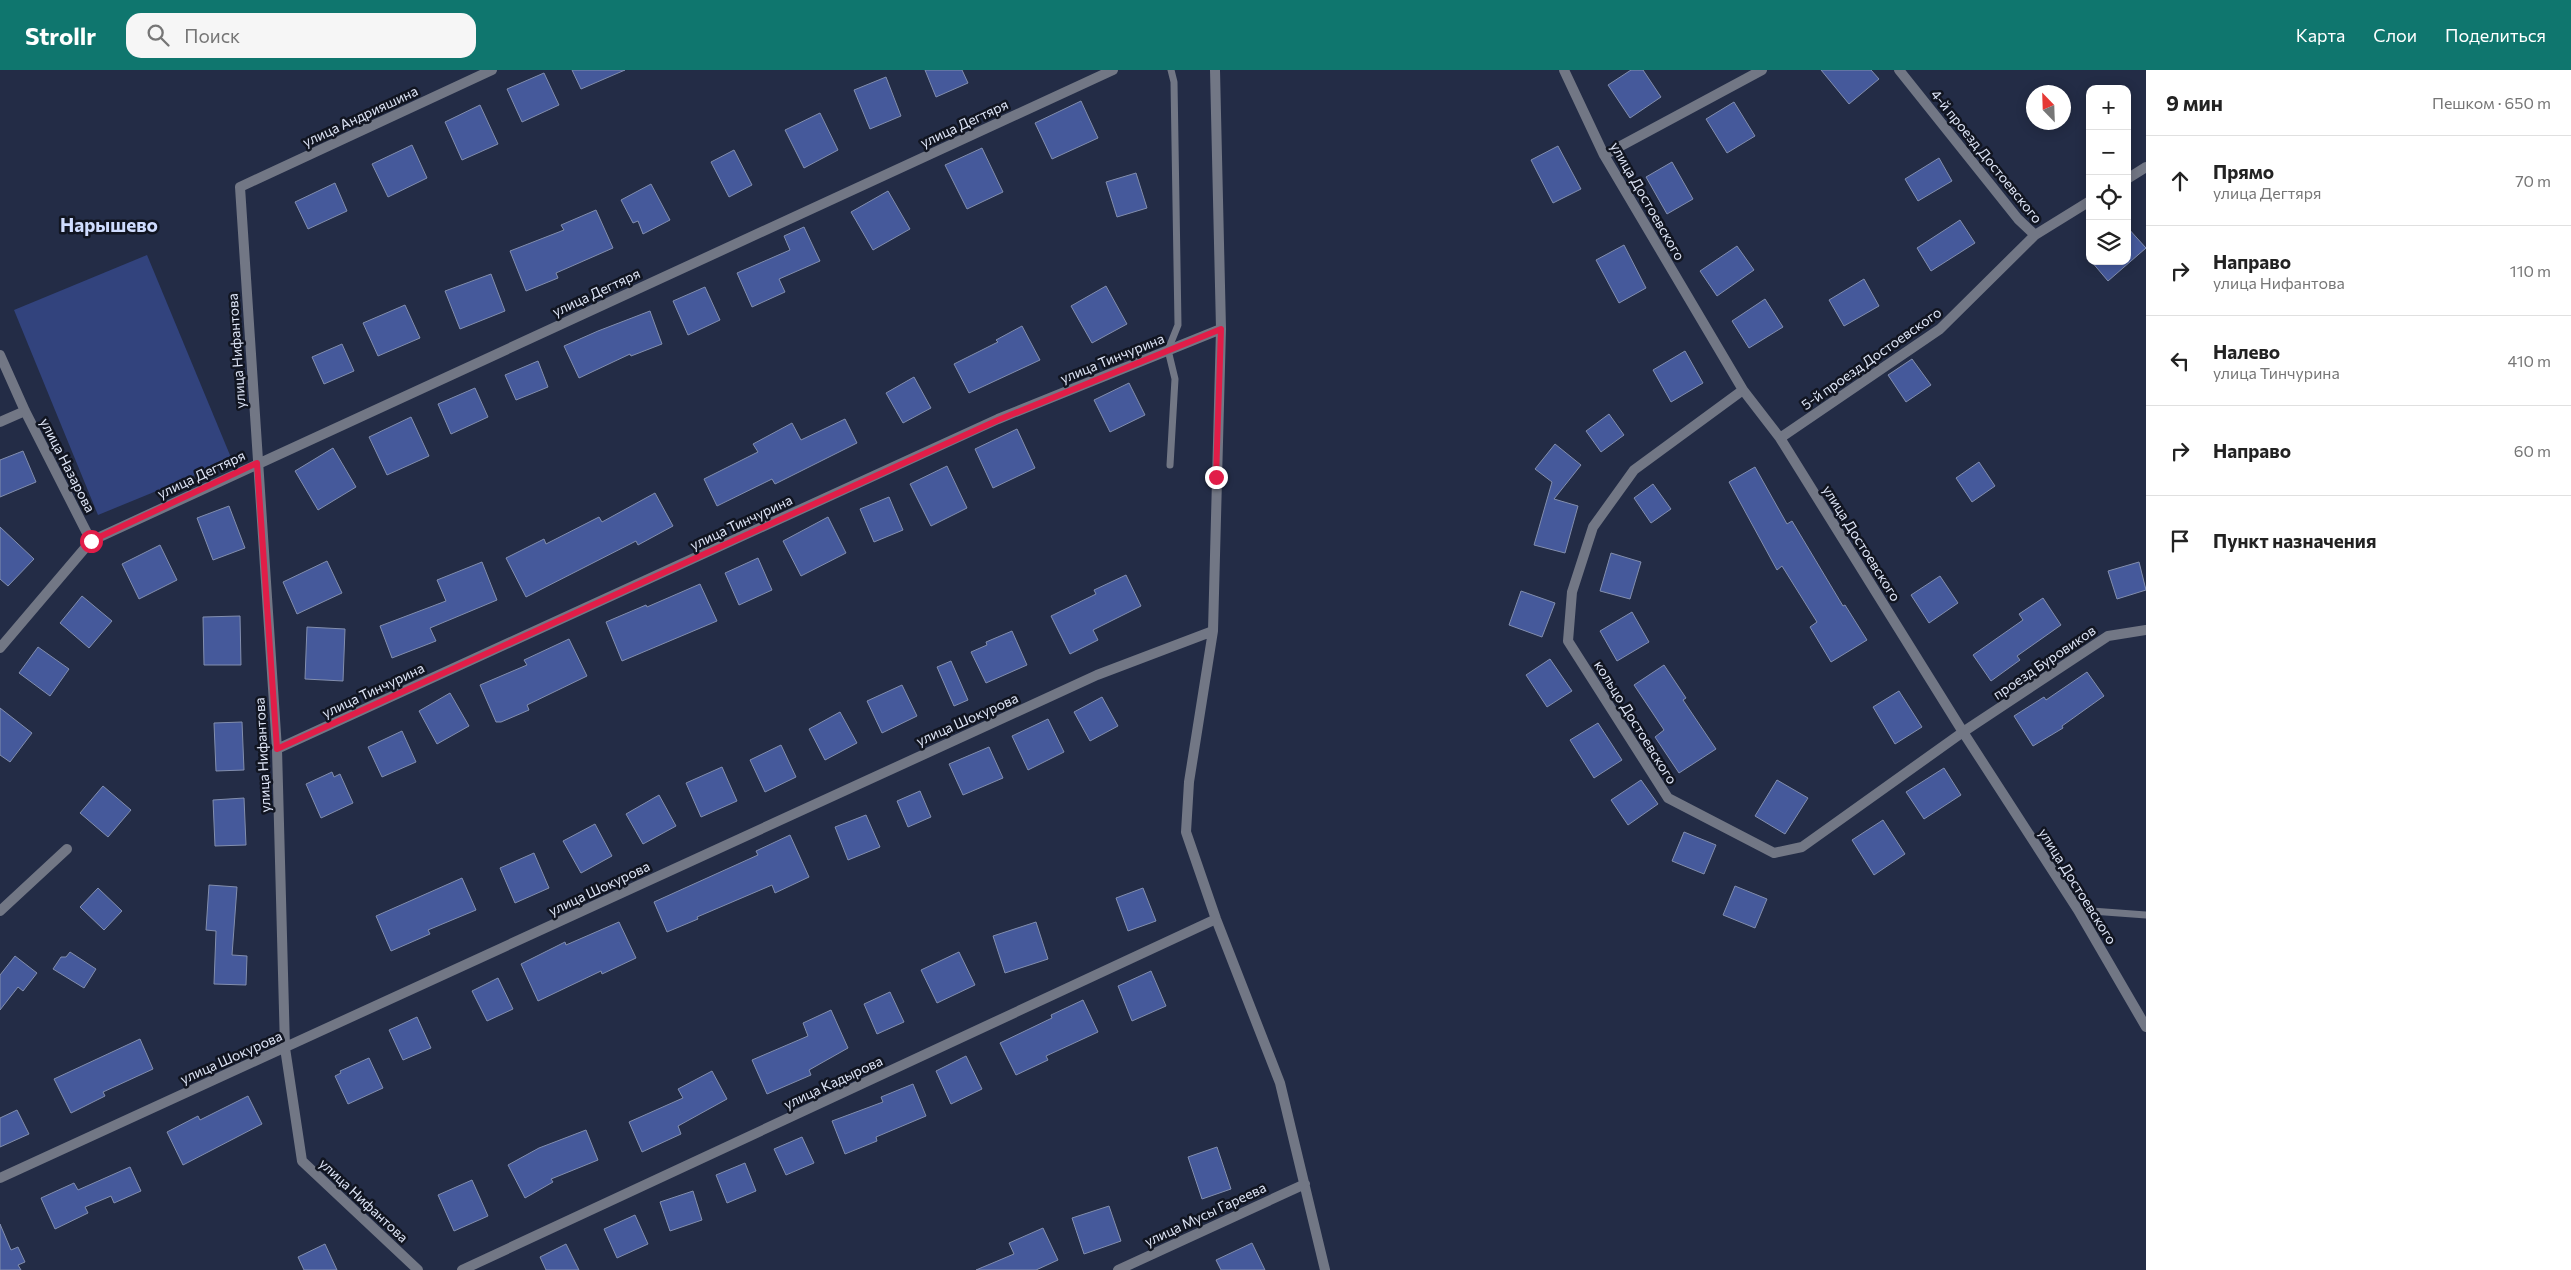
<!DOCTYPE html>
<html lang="ru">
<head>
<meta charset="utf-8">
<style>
	:root { --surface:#fff; --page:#f6f6f6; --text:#222; --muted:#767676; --line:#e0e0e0; --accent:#0f766e }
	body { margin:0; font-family:Commissioner,sans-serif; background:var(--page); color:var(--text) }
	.controls { position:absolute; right:15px; top:15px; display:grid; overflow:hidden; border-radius:10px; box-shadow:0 2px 12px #0003 }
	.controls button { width:45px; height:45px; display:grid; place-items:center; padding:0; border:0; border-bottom:1px solid var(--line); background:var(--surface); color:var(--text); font:25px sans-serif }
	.compass { position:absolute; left:2026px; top:15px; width:45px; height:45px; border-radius:50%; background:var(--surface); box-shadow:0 2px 12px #0003; rotate:337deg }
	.stop { position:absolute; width:15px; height:15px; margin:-11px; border:4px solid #e11d48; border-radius:50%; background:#fff }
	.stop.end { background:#e11d48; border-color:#fff; box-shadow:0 1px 5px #0008 }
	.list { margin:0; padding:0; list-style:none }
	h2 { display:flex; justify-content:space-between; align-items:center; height:65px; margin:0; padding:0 20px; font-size:21px }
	h2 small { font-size:16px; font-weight:400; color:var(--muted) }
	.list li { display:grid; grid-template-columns:32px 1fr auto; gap:15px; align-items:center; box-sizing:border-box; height:90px; padding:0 20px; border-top:1px solid var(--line) }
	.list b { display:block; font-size:19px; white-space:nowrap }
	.list p { margin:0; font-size:16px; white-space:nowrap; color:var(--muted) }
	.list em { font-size:16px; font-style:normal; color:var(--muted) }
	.icon { flex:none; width:28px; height:28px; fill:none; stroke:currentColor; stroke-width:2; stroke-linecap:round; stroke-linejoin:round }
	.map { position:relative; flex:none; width:2146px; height:1200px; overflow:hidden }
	header { display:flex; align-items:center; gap:30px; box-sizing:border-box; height:70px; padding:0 25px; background:var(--accent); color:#fff }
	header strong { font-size:24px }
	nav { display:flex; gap:28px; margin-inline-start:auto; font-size:18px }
	.search { width:350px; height:45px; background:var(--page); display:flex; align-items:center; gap:12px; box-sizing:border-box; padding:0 18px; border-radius:15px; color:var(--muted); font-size:19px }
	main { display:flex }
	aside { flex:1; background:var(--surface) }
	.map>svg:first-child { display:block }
</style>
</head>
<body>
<header>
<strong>Strollr</strong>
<div class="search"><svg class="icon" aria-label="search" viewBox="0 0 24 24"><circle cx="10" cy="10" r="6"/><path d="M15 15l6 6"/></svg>Поиск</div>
<nav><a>Карта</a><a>Слои</a><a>Поделиться</a></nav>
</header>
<main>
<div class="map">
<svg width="2146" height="1200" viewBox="0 0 2146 1200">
	<rect width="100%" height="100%" fill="#232c46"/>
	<path fill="#32437d" d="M147,185L232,390L98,445L14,240Z"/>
	<path fill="#45599b" stroke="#828eae" d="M572,0H625L581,19Z
		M925,0H962L968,13L936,27Z
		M1631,0H1643L1661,27L1630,48L1608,15Z
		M1821,0H1871L1879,9L1849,34Z
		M544,3L559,35L522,52L507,19Z
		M886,7L901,46L870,59L854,20Z
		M1081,31L1098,68L1052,89L1035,53Z
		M1734,32L1755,66L1727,83L1706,49Z
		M480,35L498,74L462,90L445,52Z
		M820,43L838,80L804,98L785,60Z
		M412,75L427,108L388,127L372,94Z
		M1558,76L1581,119L1553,133L1531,90Z
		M982,78L1003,122L967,139L945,95Z
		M734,80L752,115L729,127L711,92Z
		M1939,88L1952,111L1918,131L1905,109Z
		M1672,92L1693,129L1667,144L1646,107Z
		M1136,103L1147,138L1117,147L1106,112Z
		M335,113L347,141L308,159L295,132Z
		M651,114L670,150L643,164L638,151L633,153L621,130Z
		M888,121L910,159L873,180L851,142Z
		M596,140L613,178L556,203L558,208L526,221L510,181L564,160L561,155Z
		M1960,150L1975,173L1931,201L1917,178Z
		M804,157L820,191L779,209L785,222L752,237L737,203L790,180L784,166Z
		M2127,157L2146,178L2108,211L2091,191H2127Z
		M1624,175L1646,218L1619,233L1596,190Z
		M1737,176L1754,200L1717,226L1700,201Z
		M491,204L505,241L460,259L445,221Z
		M1864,209L1879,236L1844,256L1829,230Z
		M1106,216L1127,254L1092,273L1071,236Z
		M705,217L720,250L688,265L673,231Z
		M1765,229L1783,257L1749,278L1732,251Z
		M405,235L420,268L378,286L363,253Z
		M650,241L662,274L631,286L630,284L579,308L564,276L598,261Z
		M1022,256L1040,290L969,323L954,294L998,272L996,270Z
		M342,274L354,301L324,314L312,287Z
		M1685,281L1703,313L1671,332L1653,300Z
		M1912,289L1931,315L1906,332L1888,305Z
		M538,291L548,317L516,330L505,305Z
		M914,307L931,338L903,353L886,323Z
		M1129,313L1145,345L1110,362L1094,330Z
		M475,318L488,347L451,364L438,334Z
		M1609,344L1624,365L1601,382L1586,361Z
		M411,347L429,386L387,405L369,367Z
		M845,349L857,373L775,414L772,409L717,436L704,409L758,382L753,374L792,353L801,370Z
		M1017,359L1035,398L993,418L975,379Z
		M1555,374L1581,395L1554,429L1578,436L1565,483L1534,475L1552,412L1535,399Z
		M333,378L356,417L318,440L295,401Z
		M23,381L36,412L0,427V390Z
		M1979,392L1995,416L1972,432L1956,408Z
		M947,396L967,438L931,456L910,414Z
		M1755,397L1787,454L1792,451L1843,536L1845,535L1867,570L1831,592L1810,557L1817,552L1782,496L1777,500L1729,412Z
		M1653,414L1671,439L1651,453L1634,428Z
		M655,423L673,456L638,475L636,471L526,527L506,488L544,469L546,474L599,447L602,452Z
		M889,427L903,460L874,472L860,439Z
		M229,436L245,478L213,490L197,448Z
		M828,447L846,483L801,506L783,471Z
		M0,457L34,489L8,516L0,509Z
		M160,475L177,510L139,529L122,494Z
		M1611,483L1641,492L1630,529L1600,521Z
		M758,488L772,520L739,535L725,503Z
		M327,491L342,523L297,544L283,512Z
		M482,492L497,530L430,558L436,571L392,588L380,556L446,531L437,510Z
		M2139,492L2146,520L2117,529L2108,501Z
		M1126,505L1141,536L1093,560L1098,570L1070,584L1051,546L1096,524L1094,520Z
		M1940,506L1958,533L1929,553L1911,525Z
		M700,514L717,551L622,591L606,552L646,535L647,537Z
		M1521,521L1555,533L1542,567L1509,555Z
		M82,526L112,551L89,578L60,553Z
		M2043,528L2061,555L2017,586L2020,590L1991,611L1973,585L2023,550L2019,544Z
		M1632,542L1649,572L1617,591L1600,561Z
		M240,546L241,595H204L203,547Z
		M307,557L345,559L343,611L305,609Z
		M1012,561L1027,595L986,613L971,582L987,575L986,572Z
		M569,569L587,606L527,635L529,640L501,652H496L480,615L527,595L524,590Z
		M38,577L69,599L50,626L19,603Z
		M1550,589L1572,621L1547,637L1526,605Z
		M951,591L968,630L954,636L937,597Z
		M1664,595L1686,628L1683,630L1716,679L1679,703L1655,667L1664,660L1634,615Z
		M2087,602L2104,626L2062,656L2063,658L2033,676L2014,646L2044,627L2046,630Z
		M902,615L917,646L882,663L867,631Z
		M1899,621L1922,657L1895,674L1873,637Z
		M450,623L469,656L437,674L419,641Z
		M1102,627L1118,656L1090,671L1074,642Z
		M0,638L32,663L10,692L0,685Z
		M840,642L857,673L825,690L809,659Z
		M1048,649L1064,682L1028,700L1012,666Z
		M242,652L244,700L216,701L214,653Z
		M1598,653L1622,690L1594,708L1570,670Z
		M402,661L416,692L382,707L368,677Z
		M781,675L796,707L765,722L750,690Z
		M989,677L1003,708L963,725L949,694Z
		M722,697L737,731L701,747L686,713Z
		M1944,698L1961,725L1924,749L1906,722Z
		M332,702L334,707L340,704L353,733L321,748L306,714Z
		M1641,710L1658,734L1628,755L1611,730Z
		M1777,710L1808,728L1785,764L1755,746Z
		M103,716L131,740L108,767L80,743Z
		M920,721L931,747L908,757L897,731Z
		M659,725L676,756L643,774L626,744Z
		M244,728L246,775L215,776L213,730Z
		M866,745L880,777L848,790L835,757Z
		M1883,750L1905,784L1874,805L1852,770Z
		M595,754L612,786L581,803L563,771Z
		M1684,762L1716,775L1704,804L1672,791Z
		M790,765L809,807L775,823L772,815L697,847L698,849L667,862L654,832L758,785L756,781Z
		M534,783L549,818L515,833L500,798Z
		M462,808L476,840L428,860L430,864L391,881L376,846Z
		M209,815L237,817L232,885L247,886L246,915L214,914L216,861L206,860Z
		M1735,816L1767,829L1755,858L1723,845Z
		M98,818L122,841L104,860L80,837Z
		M1143,818L1156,851L1128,861L1116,828Z
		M619,852L636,888L602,904L601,901L538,931L521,894L565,872L566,875Z
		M1036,852L1048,889L1005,903L993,866Z
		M70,882L96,899L84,918L53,899L61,887H66Z
		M959,882L975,915L937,933L921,900Z
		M15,886L37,903L23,921L18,917L0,940V905Z
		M1151,901L1166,936L1132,951L1118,916Z
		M498,908L513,939L487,951L472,921Z
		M890,922L904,952L877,964L864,934Z
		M1083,930L1098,962L1046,986L1048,990L1016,1005L1000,973L1052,948L1051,945Z
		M831,940L848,978L809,1000L811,1005L767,1024L752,990L808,966L803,953Z
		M417,947L431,978L403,990L389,960Z
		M140,969L153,999L103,1022L105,1026L71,1043L54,1009Z
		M966,986L982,1019L951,1034L936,1001Z
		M369,988L383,1018L348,1034L335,1006L341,1003L340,1001Z
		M712,1001L727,1029L678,1056L681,1064L642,1082L629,1052L683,1028L678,1019Z
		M913,1014L926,1046L876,1067L877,1071L845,1084L832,1051L883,1032L881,1027Z
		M248,1026L262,1054L183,1095L167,1062L198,1046L200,1050Z
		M17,1040L29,1064L0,1077V1048Z
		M586,1060L598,1090L551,1109L553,1112L525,1128L508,1095L539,1078Z
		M802,1067L814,1093L786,1105L774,1079Z
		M1217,1077L1231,1119L1202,1129L1188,1087Z
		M745,1093L756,1121L727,1133L716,1105Z
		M130,1097L141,1121L114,1133L111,1126L85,1137L88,1143L55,1159L41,1128L74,1113L78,1120Z
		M472,1110L488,1146L454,1161L438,1125Z
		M693,1121L702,1150L670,1161L660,1132Z
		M1109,1136L1121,1171L1084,1184L1072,1148Z
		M635,1145L648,1174L617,1188L604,1159Z
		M0,1154L11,1180L18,1177L25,1192L18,1195L21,1200H0Z
		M1043,1158L1058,1190L1036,1200H976L1014,1184L1009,1173Z
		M1252,1173L1265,1200H1221L1216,1190Z
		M325,1174L337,1200H304L298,1187Z
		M566,1174L579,1200H546L540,1187Z"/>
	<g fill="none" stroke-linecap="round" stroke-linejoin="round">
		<path stroke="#727785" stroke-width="7" d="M1170,395L1175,309L1168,280L1178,255L1174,12L1171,0
			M2078,840L2146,845"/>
		<path stroke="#727785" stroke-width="10" d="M1215,0L1221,259L1213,561L1189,712L1186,762L1216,849L1280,1013L1325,1200
			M1564,0L1604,85L1743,320L1780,368L1963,662L2078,840L2146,957
			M1899,0L2018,149L2035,165
			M1604,85L1762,0
			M2127,109L2146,97
			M0,285L25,341L91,471L0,578
			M1743,320L1634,400L1593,457L1572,522L1568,571L1668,728L1774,783L1802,777L1963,662L2108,566L2146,560
			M0,352L25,341
			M1780,368L1940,259L2035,165L2090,131
			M91,471L1113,0
			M277,679L998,349L1221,259
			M0,841L67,779
			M0,1108L1097,605L1213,561
			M418,1200L302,1091L285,978L277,679L240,117L492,0
			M462,1200L1216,849
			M1118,1200L1305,1114"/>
	</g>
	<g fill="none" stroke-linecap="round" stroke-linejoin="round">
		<path stroke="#e11d48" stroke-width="6" d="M91,471L257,393L277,679L998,350L1221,259L1216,407"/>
	</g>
	<g text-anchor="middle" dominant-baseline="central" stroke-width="5" stroke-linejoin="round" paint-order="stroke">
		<g font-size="14" fill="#dee5f7" stroke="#111521">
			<text transform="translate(360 46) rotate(-25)">улица Андрияшина</text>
			<text transform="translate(964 53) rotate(-25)">улица Дегтяря</text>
			<text transform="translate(1987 86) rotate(51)">4-й проезд Достоевского</text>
			<text transform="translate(1648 131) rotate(60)">улица Достоевского</text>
			<text transform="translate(596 222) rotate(-25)">улица Дегтяря</text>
			<text transform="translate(236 281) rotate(-94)">улица Нифантова</text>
			<text transform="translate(1112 288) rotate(-22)">улица Тинчурина</text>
			<text transform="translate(1871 288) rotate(-35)">5-й проезд Достоевского</text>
			<text transform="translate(68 395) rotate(63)">улица Назарова</text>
			<text transform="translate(201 404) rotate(-25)">улица Дегтяря</text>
			<text transform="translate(741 452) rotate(-25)">улица Тинчурина</text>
			<text transform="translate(1862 473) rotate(58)">улица Достоевского</text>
			<text transform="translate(2044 592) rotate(-34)">проезд Буровиков</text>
			<text transform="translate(373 620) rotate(-25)">улица Тинчурина</text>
			<text transform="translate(967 649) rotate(-24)">улица Шокурова</text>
			<text transform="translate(1636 652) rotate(58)">кольцо Достоевского</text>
			<text transform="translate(262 685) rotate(-93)">улица Нифантова</text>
			<text transform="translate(2078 816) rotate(58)">улица Достоевского</text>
			<text transform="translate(599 818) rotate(-25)">улица Шокурова</text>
			<text transform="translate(231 987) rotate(-24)">улица Шокурова</text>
			<text transform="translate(833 1012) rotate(-25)">улица Кадырова</text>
			<text transform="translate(364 1130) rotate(43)">улица Нифантова</text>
			<text transform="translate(1205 1144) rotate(-25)">улица Мусы Гареева</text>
		</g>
		<g font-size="19" font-weight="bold" fill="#cfdcfe" stroke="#111521">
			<text x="109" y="154">Нарышево</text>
		</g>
	</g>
</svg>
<div class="controls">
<button>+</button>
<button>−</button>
<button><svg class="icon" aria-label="locate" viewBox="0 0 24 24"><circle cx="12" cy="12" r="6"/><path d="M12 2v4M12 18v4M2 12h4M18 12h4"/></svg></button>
<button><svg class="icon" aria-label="layers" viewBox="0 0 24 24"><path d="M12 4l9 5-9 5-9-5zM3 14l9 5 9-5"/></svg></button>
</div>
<svg class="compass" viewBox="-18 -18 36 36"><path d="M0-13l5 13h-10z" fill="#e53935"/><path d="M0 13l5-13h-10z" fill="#767676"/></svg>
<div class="stop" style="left:91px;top:471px"></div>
<div class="stop end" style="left:1216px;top:407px"></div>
</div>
<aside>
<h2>9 мин<small>Пешком · 650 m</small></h2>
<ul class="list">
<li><svg class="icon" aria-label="ahead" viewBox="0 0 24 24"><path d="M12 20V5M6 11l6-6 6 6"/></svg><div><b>Прямо</b><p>улица Дегтяря</p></div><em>70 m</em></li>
<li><svg class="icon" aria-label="right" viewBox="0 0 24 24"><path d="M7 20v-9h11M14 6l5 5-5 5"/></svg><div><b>Направо</b><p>улица Нифантова</p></div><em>110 m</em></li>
<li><svg class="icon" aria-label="left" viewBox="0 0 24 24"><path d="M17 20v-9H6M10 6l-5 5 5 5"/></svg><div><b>Налево</b><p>улица Тинчурина</p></div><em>410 m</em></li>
<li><svg class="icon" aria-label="right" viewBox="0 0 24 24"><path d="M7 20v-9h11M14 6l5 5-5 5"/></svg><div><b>Направо</b></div><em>60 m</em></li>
<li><svg class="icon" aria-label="arrive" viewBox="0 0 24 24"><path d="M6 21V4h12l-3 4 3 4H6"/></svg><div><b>Пункт назначения</b></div></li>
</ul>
</aside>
</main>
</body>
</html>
